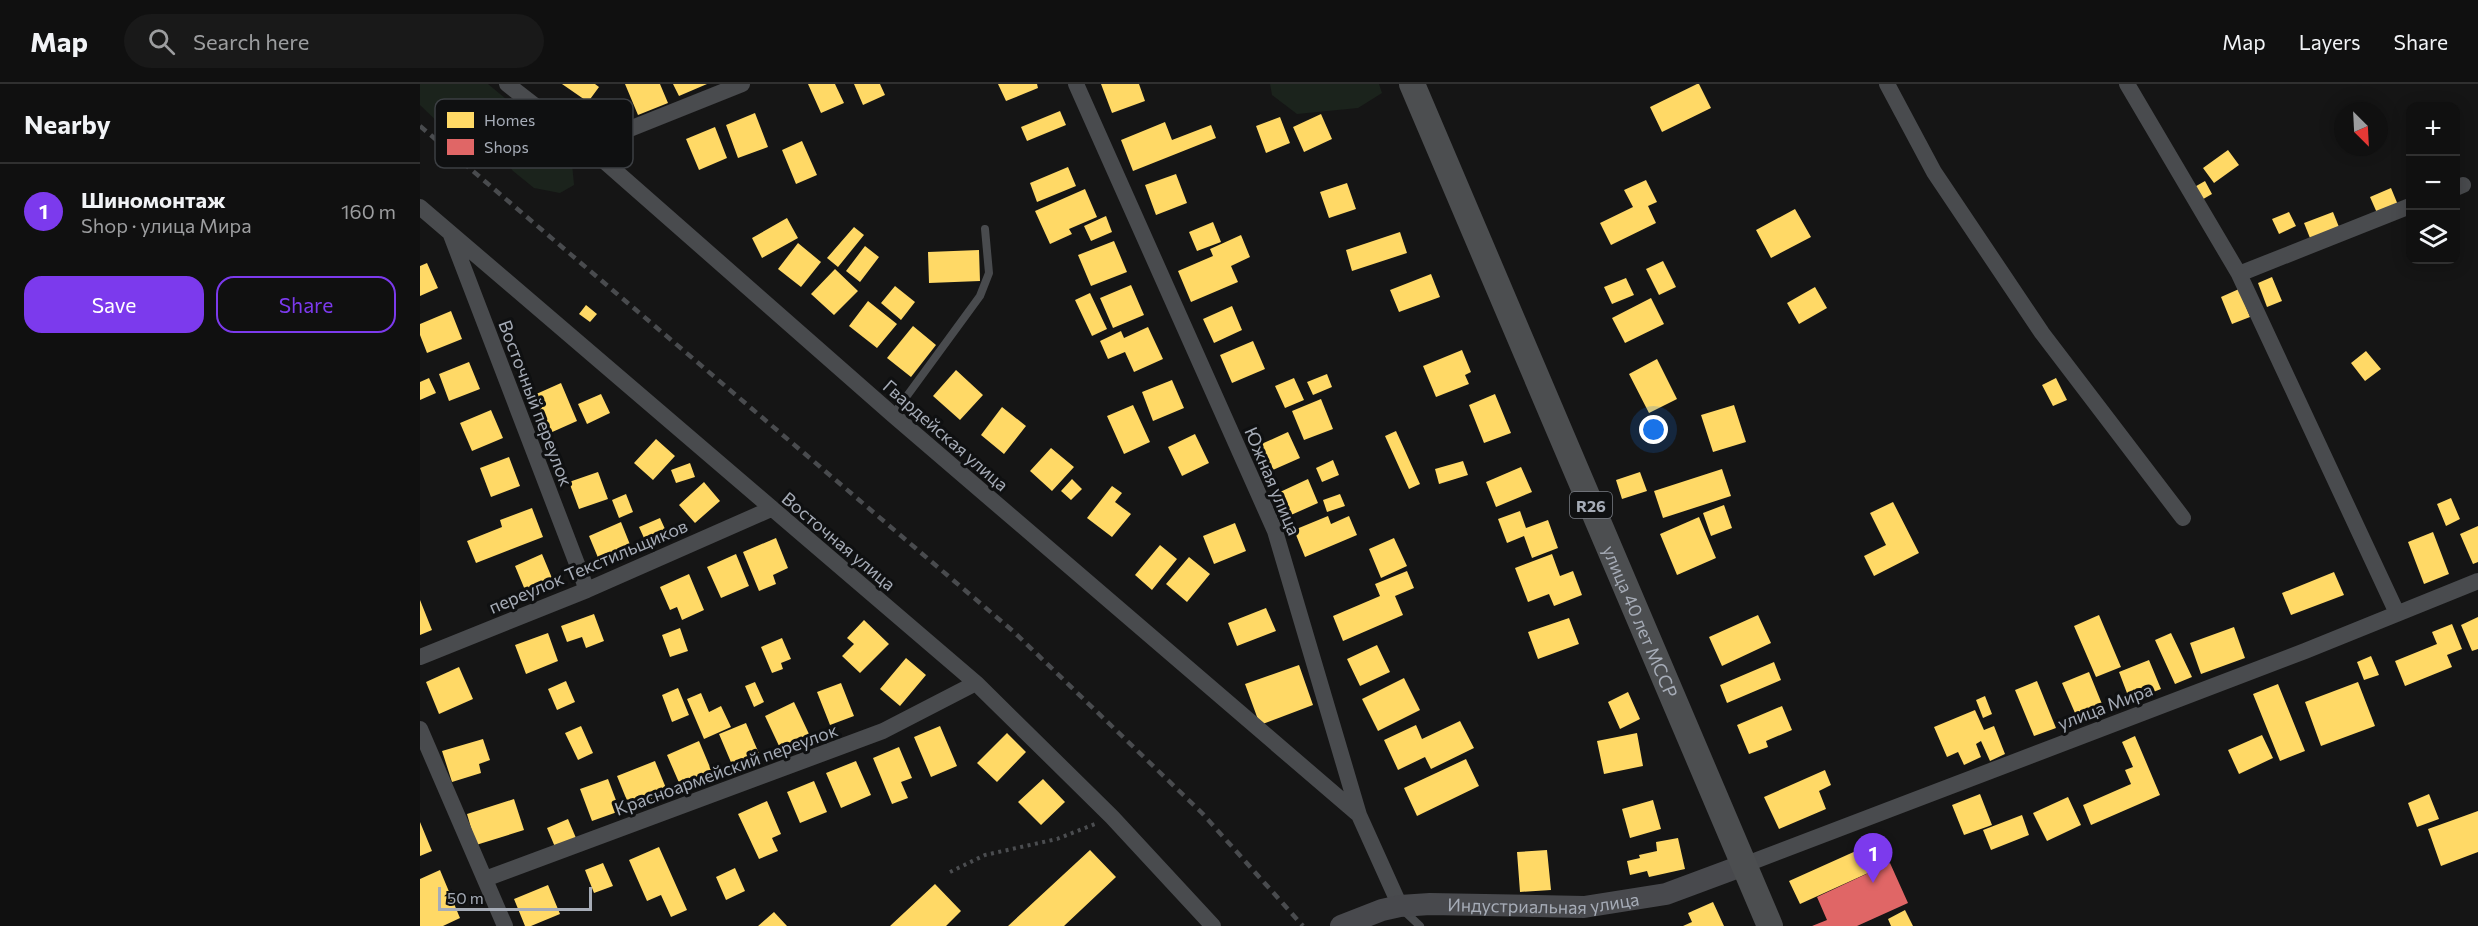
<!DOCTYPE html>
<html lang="en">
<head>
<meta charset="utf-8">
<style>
	:root { --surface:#101010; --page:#191919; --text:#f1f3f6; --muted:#9c9d9f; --line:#303030; --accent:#7c3aed }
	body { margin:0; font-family:Commissioner,sans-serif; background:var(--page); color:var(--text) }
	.controls { position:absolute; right:18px; top:18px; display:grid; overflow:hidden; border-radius:12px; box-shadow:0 3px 15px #0003 }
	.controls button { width:54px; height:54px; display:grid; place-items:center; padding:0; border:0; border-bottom:2px solid var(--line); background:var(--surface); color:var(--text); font:30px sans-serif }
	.compass { position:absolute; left:1914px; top:18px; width:54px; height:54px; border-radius:50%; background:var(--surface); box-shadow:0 3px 15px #0003; rotate:156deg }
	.scale { position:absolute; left:18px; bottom:15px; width:154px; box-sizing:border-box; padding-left:6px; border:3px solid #a6acb7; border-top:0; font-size:16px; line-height:21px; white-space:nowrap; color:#a6acb7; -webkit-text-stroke:4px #0f1011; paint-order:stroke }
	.you { position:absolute; left:1234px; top:346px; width:21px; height:21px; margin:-15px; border:4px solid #fff; border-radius:50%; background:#1a73e8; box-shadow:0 0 0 9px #1a73e833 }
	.badge { display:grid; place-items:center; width:39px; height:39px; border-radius:50%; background:var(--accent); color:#fff; font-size:20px; font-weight:700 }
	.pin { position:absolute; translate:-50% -50px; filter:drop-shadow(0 2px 3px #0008) }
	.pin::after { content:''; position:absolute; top:32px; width:21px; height:18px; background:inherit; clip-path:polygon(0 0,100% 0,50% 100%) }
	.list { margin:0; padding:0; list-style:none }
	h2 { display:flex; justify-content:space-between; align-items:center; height:78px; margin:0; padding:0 24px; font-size:26px }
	h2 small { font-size:20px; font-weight:400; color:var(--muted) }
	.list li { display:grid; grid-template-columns:39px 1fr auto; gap:18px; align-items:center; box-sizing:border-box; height:96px; padding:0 24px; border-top:2px solid var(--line) }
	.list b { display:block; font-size:22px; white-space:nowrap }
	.list p { margin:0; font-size:20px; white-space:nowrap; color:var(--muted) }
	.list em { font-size:20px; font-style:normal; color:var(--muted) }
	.actions { display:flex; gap:12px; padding:18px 24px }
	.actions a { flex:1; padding:14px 0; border:2px solid var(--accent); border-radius:18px; text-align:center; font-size:21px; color:var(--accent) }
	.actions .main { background:var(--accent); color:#fff }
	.icon { flex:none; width:33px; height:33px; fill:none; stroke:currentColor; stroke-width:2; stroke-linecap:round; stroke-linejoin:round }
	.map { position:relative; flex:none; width:2058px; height:842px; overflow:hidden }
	header { display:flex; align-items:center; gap:36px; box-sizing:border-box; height:84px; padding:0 30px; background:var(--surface); border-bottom:2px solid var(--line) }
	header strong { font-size:28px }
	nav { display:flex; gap:33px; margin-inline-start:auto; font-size:21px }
	.search { width:420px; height:54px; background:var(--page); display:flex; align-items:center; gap:15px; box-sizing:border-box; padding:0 21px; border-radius:33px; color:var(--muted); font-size:22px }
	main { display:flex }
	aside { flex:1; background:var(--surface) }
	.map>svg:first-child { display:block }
</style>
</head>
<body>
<header>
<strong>Map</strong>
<div class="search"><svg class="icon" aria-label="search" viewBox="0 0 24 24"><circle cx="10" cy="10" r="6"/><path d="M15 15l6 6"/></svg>Search here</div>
<nav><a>Map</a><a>Layers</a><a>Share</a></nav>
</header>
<main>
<aside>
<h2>Nearby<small></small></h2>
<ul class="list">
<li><span class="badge">1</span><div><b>Шиномонтаж</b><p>Shop · улица Мира</p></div><em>160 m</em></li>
</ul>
<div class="actions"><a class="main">Save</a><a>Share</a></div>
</aside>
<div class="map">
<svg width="2058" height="842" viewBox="0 0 2058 842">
	<rect width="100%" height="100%" fill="#151515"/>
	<path fill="#1b231c" d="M0,0H68L137,57L152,80L154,101L140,109L114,104L93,87L76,67L53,64L29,49L0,21Z
		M850,0H959L962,9L938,24L877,30L852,11Z"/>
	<path fill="#ffd966" d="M142,0H175L179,3L168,18Z
		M205,0H240L248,19L218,31Z
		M253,0H287L259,12Z
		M388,0H415L424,19L401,29Z
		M434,0H460L465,11L443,21Z
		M578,0H617L618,4L586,17Z
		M681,0H719L725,17L692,29Z
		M1277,0H1279L1291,24L1242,48L1230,23Z
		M640,27L646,41L607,57L601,43Z
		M335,29L348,63L318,74L306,41Z
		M901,30L912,55L884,68L873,43Z
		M860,33L870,59L846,69L836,42Z
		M745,38L752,56L791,41L796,54L713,87L701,56Z
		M295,43L307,74L279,86L266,55Z
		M382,57L397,91L376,100L362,66Z
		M1808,66L1819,81L1794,99L1783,84Z
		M648,83L656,102L617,118L610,99Z
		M756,90L767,119L736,131L725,101Z
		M1226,96L1237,118L1228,122L1236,139L1191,161L1180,139L1213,123L1204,106Z
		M1785,97L1792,110L1778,118L1771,105Z
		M927,99L936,125L909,134L900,108Z
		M1971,104L1978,121L1957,129L1950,113Z
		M665,105L677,133L649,145L652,150L630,160L615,127Z
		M1375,125L1391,153L1351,174L1336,146Z
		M1869,128L1876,142L1859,150L1852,135Z
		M1913,128L1919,143L1890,154L1884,139Z
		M686,132L692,148L671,157L664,142Z
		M367,134L378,154L342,174L332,154Z
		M793,138L801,158L777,167L769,148Z
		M434,143L444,151L418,183L407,174Z
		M980,148L987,169L932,187L926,166Z
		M821,151L830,173L811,182L818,198L771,218L758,187L793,172L790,165Z
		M694,157L707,188L671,202L658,171Z
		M378,159L401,178L381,203L358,185Z
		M445,162L459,173L440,198L426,187Z
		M559,166L560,197L509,199L508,168Z
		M1243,177L1256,203L1239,211L1226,185Z
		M7,179L18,204L0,212V182Z
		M415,185L438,207L414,231L391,210Z
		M1011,190L1020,213L979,228L970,206Z
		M1852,193L1862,217L1847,223L1838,199Z
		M1206,194L1214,211L1192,220L1184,203Z
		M711,201L724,231L693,244L680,214Z
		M475,202L495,218L481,236L461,219Z
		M1395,203L1407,224L1379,240L1367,219Z
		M1819,205L1830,233L1812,240L1801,213Z
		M670,209L687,245L672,252L655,216Z
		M1231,214L1244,240L1205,259L1192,234Z
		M448,217L477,240L457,264L429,242Z
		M166,221L177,230L170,238L159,230Z
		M812,222L822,246L794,259L783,235Z
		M31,227L42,255L7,269L0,251V240Z
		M493,242L516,261L491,293L467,274Z
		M728,243L743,275L714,288L705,268L688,275L680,257L701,247L704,254Z
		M833,257L845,285L812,299L800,271Z
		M1042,266L1051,288L1045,291L1049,300L1016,313L1003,282Z
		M1946,267L1961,285L1945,297L1931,279Z
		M1237,275L1257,315L1229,329L1209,290Z
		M49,278L60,305L29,317L19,290Z
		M536,286L563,311L540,336L513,312Z
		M907,290L912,303L893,311L887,298Z
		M9,294L16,309L0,316V298Z
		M874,294L884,316L865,324L855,302Z
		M1636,294L1647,316L1633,322L1622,301Z
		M752,296L764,324L733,337L722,308Z
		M141,299L157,337L130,349L114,311Z
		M181,310L190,329L167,340L158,320Z
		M1075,310L1091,349L1064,359L1049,321Z
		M901,315L913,345L884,356L872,327Z
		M713,321L730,358L704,370L687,332Z
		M1314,321L1326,358L1293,368L1281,331Z
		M582,323L606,342L584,370L561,351Z
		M71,326L83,354L52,367L40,339Z
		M976,347L1000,400L989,405L965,352Z
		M868,348L880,374L848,388L837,362Z
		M775,350L789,379L762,392L748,363Z
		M236,355L255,372L233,396L214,379Z
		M631,364L654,383L632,407L610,387Z
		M89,373L100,402L71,413L60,384Z
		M913,376L919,391L902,398L896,384Z
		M1043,377L1048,391L1019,400L1015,385Z
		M270,379L275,393L256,399L251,386Z
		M1101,383L1112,408L1076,423L1066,398Z
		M1302,385L1311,412L1243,434L1234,407Z
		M178,388L188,415L159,425L149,398Z
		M1220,388L1227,407L1202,415L1196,396Z
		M652,395L662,405L651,416L641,407Z
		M888,395L898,419L871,431L860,408Z
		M284,398L300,417L275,439L259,421Z
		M692,402L702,409L695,418L711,430L692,453L667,434Z
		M206,410L213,428L199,434L192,416Z
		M920,410L925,422L907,428L903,416Z
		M2031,414L2040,435L2026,442L2017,420Z
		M1473,418L1499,469L1454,492L1444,472L1466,461L1450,429Z
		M1304,421L1312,444L1291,452L1283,429Z
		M112,424L123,453L56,479L47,457L82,443L80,436Z
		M1100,427L1106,444L1128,436L1138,464L1112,474L1104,452L1087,459L1078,435Z
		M908,432L911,440L929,432L937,451L885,473L874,446Z
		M1279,433L1296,474L1257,491L1240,450Z
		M240,434L250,456L229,465L219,443Z
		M201,438L211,463L179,476L169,452Z
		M815,439L826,467L794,480L783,452Z
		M2058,442V478L2053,480L2040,450Z
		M2013,448L2029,490L2004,500L1988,458Z
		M356,454L368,484L353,491L356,500L339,507L323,468Z
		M974,454L987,482L961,494L949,465Z
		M740,461L757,475L732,506L715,491Z
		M122,470L132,494L105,506L95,482Z
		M316,470L329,502L301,514L287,483Z
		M1132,470L1140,492L1153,487L1162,511L1134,522L1129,510L1108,518L1095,484Z
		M769,473L790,490L767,518L746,500Z
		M987,487L994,504L975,512L983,531L923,557L913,532L960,512L955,500Z
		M1914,488L1924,511L1871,531L1862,509Z
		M269,490L284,526L262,536L257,523L250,526L240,503Z
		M0,516L12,546L0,551Z
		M846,524L856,547L817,562L808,539Z
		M174,530L184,557L166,564L162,553L147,558L141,542Z
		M1338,531L1351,559L1302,582L1289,553Z
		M1679,531L1701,583L1676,593L1654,542Z
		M2058,533V565L2052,567L2041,541Z
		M1149,534L1159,560L1118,575L1108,548Z
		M444,536L469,560L440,589L422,572L434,560L427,554Z
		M2032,540L2042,565L2027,571L2032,583L1985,602L1975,577L2017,560L2012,548Z
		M1814,543L1825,574L1781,590L1770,559Z
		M260,544L268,567L250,573L242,551Z
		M128,549L138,577L106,590L95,561Z
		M1751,549L1772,593L1755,600L1735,556Z
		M362,554L371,575L361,579L363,585L352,589L341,563Z
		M957,561L970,588L940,602L927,575Z
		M1951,572L1959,591L1944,596L1937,578Z
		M486,574L506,591L480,622L460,605Z
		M1729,576L1741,605L1710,617L1699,588Z
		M1354,578L1361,596L1307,619L1300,601Z
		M879,581L893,621L840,641L825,600Z
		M39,583L53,615L19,630L6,598Z
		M1669,588L1684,625L1658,636L1642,599Z
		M984,594L1000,626L958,647L942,615Z
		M146,597L155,618L137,626L128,605Z
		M1617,597L1636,644L1614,652L1595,606Z
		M335,598L344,618L334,623L325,602Z
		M1938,598L1955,642L1901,662L1885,618Z
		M421,599L434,632L410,641L397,608Z
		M1858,600L1885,667L1860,677L1833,610Z
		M258,604L269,631L252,638L242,611Z
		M1208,608L1220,635L1200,645L1188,618Z
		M281,609L289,628L301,622L311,643L284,655L267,615Z
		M1565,612L1572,630L1563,634L1556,616Z
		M374,618L389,650L360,664L345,632Z
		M1362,622L1372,646L1346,657L1348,663L1329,670L1317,641Z
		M1555,626L1564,646L1574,642L1585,670L1570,677L1561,657L1556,660L1561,673L1544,681L1538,668L1527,673L1514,643Z
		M1040,637L1054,664L1011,685L1005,673L978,686L964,656L996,641L1002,655Z
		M326,639L340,672L313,683L299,650Z
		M161,642L173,669L158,676L145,649Z
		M520,642L537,682L511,693L494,653Z
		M587,649L606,668L577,698L557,679Z
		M1217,649L1223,682L1184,690L1177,657Z
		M1842,651L1853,674L1819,690L1808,666Z
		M1715,652L1740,711L1671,741L1663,721L1711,700L1705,686L1713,683L1702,658Z
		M63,655L70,676L59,680L61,689L32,698L22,667Z
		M279,657L292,688L260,701L247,671Z
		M479,663L492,694L481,698L488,714L472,720L453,674Z
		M1046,675L1059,702L997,732L984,704Z
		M235,677L248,709L210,724L197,692Z
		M436,677L451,711L421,724L406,689Z
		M1405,686L1411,701L1399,707L1406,725L1359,745L1344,713Z
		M188,695L200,727L172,737L160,705Z
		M623,695L645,718L621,741L598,718Z
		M394,697L407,728L380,739L367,708Z
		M1560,710L1572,741L1544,751L1532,721Z
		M2009,710L2019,735L1997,743L1988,719Z
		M1648,713L1661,741L1627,757L1613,729Z
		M94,715L104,746L56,761L47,730Z
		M1233,716L1241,745L1210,754L1202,725Z
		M347,717L361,750L352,754L358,767L339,775L318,730Z
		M2058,727V768L2021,782L2008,745Z
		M1602,731L1609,751L1571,766L1563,746Z
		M148,735L156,754L135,763L127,744Z
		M0,738L12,767L0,772Z
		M1258,754L1265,785L1229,793L1227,787L1210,791L1207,777L1220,774L1219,771L1237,767L1236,758Z
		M1447,762L1457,785L1380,820L1369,797Z
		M239,763L267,826L251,833L241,811L227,817L209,776Z
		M670,766L696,793L644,842H588Z
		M1127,766L1131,806L1100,808L1097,768Z
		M183,779L193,802L174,809L165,786Z
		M315,784L325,807L306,816L296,793Z
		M20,786L40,834L23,842H0V795Z
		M515,800L541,827L526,842H470Z
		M128,801L140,830L111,842H105L94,815Z
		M1293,818L1304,842H1263L1272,838L1268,829Z
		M1485,826L1493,842H1471L1468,835Z
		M354,828L367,842H338Z"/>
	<path fill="#e06666" d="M1470,779L1488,819L1437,842H1392L1407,836L1397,813Z"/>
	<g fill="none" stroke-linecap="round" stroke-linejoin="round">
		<path stroke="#4b4d50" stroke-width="4" stroke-dasharray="3 4.5" stroke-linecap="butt" d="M530,788L565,771L637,755L675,740"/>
		<path stroke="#494b4e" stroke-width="8" d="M473,331L560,212L569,189L565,145
			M982,825L1000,842"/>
		<path stroke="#494b4e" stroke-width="16" d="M87,0L167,62L473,331L939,731
			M656,0L855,447L939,731L980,822
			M1467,0L1514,88L1622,249L1763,434
			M1707,0L1819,190
			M167,62L322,0
			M2036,104L2043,101
			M0,123L556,599L692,733L793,842
			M31,151L167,506
			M1977,529L1819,190L1990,122
			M0,573L167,506L351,425
			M0,645L85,842
			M1324,781L1885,567L2058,497
			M65,795L463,647L556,599"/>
		<path stroke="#48494d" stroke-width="22" id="s1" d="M921,842L962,826L980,822L1010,820L1164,823L1246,810L1324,781"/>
		<path stroke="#4c4e50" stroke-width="26" id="s2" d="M992,0L1350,842"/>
		<path stroke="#494b4e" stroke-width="4.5" stroke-dasharray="8 6" stroke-linecap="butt" d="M0,42L594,548L782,729L883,842"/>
	</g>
	<g text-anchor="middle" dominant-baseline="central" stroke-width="6" stroke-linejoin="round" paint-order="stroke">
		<rect fill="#0f1011" stroke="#797d85" stroke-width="1.5" x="1150" y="408" width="42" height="26" rx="4.5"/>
		<g font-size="16" font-weight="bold" fill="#a6acb7">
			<text x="1171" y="421">R26</text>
		</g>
		<g font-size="18" fill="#a6acb7" stroke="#0f1011">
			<text transform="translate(116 319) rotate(69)">Восточный переулок</text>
			<text transform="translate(526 351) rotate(41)">Гвардейская улица</text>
			<text transform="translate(853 397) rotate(67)">Южная улица</text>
			<text transform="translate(419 457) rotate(40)">Восточная улица</text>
			<text transform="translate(168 482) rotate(-23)">переулок Текстильщиков</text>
			<text stroke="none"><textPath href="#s2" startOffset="584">улица 40 лет МССР</textPath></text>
			<text transform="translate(1685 622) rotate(-21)">улица Мира</text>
			<text transform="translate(306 685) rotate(-20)">Красноармейский переулок</text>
			<text stroke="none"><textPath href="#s1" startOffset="206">Индустриальная улица</textPath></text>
		</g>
	</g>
	<rect x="15" y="15" width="198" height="69" rx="9" fill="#0f1011" stroke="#3c3f43" stroke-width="1.5"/>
	<rect x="27" y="28" width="27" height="16" fill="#ffd966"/>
	<rect x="27" y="55" width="27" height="16" fill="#e06666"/>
	<g font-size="16" fill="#a6acb7">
		<text x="64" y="42">Homes</text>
		<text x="64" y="69">Shops</text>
	</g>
</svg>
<div class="controls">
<button>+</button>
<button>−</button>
<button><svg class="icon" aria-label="layers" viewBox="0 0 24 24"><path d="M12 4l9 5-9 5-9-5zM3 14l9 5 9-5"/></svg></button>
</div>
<svg class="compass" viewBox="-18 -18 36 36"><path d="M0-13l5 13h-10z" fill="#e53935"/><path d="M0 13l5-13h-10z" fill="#9c9d9f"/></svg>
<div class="scale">50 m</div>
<div class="you"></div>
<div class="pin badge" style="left:1453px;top:799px">1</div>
</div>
</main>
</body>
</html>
